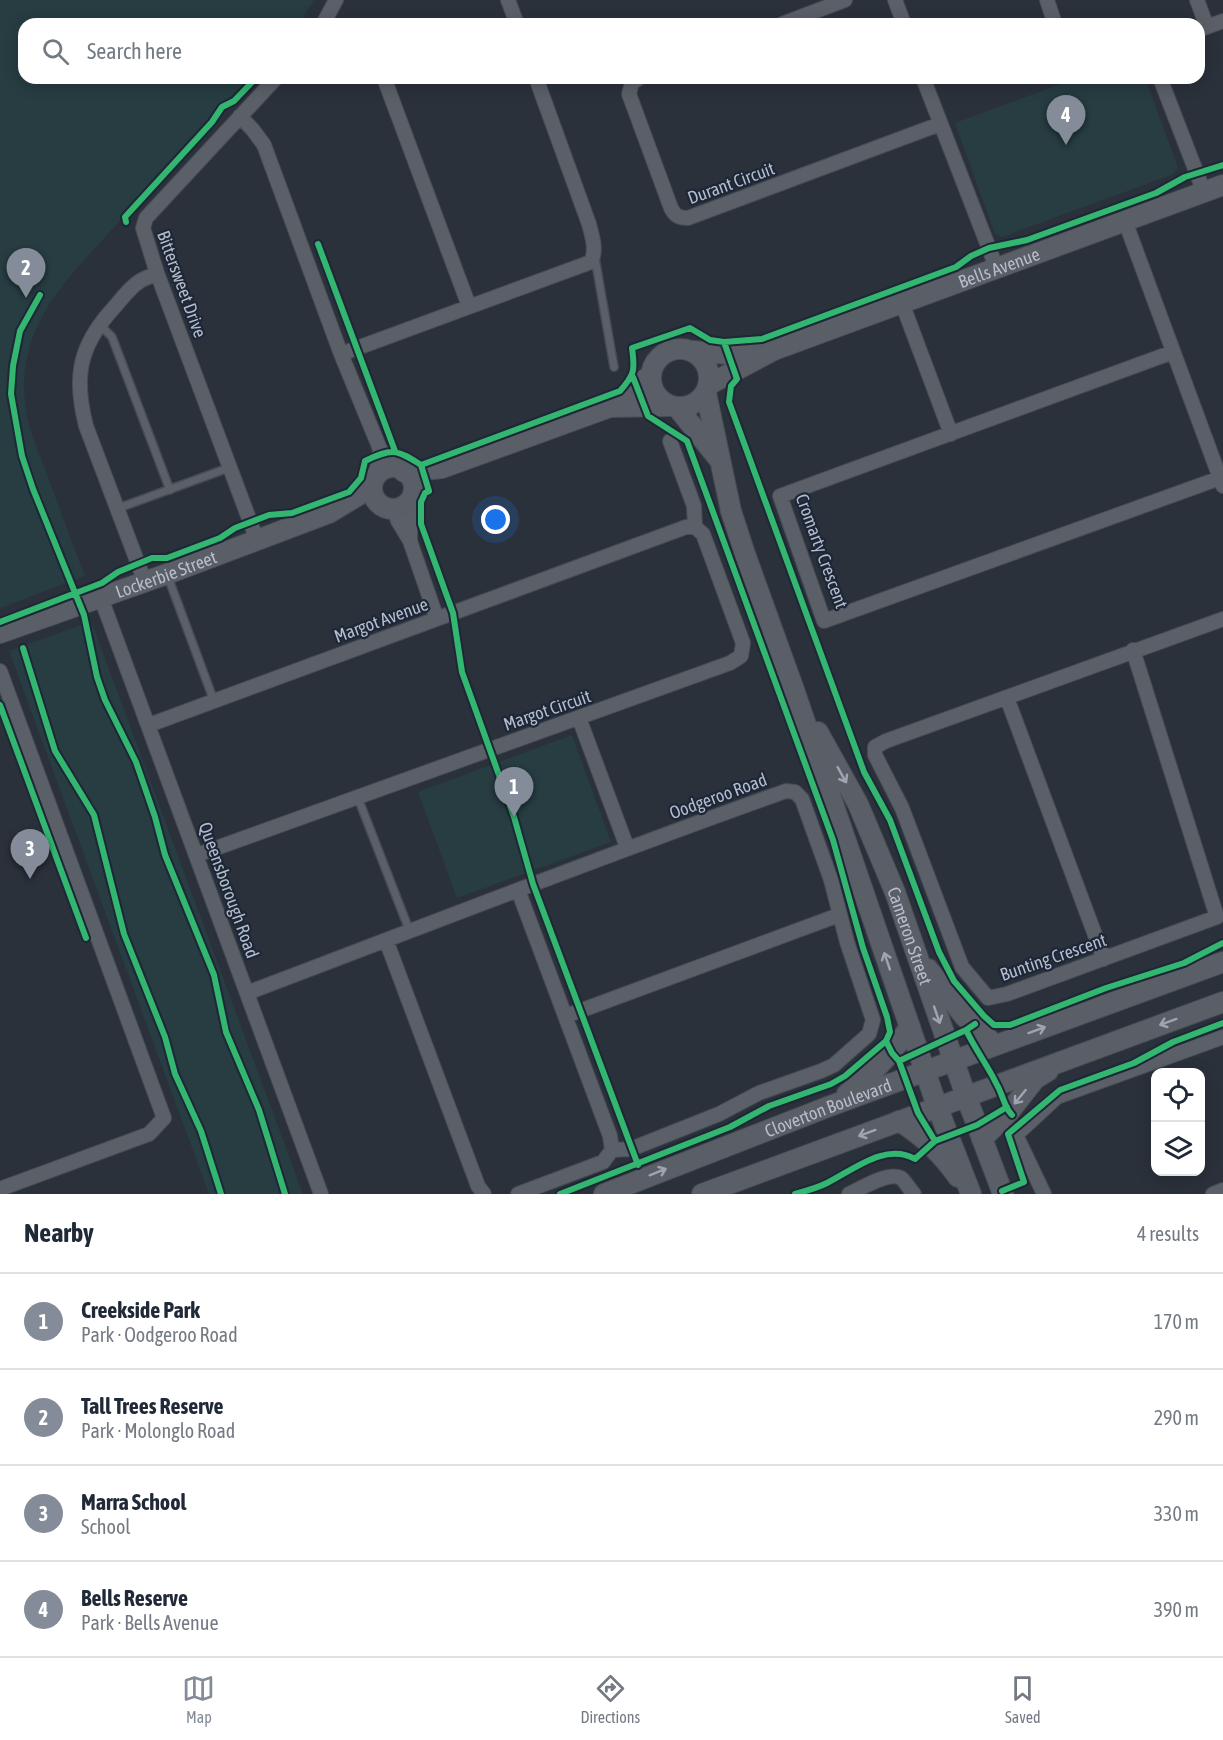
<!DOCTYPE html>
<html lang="en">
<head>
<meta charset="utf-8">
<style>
	:root { --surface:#fff; --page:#f2f2f3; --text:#1f2937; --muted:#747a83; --line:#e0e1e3; --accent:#858c99 }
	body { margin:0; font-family:"Asap Condensed",sans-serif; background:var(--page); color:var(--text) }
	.controls { position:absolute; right:18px; bottom:18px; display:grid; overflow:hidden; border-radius:12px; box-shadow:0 3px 15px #0003 }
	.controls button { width:54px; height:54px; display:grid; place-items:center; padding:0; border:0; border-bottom:2px solid var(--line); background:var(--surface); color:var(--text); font:30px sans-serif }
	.you { position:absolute; left:496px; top:520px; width:21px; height:21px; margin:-15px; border:4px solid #fff; border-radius:50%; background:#1a73e8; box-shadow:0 0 0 9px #1a73e833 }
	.badge { display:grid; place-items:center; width:39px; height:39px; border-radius:50%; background:var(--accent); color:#fff; font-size:20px; font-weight:700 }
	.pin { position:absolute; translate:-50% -50px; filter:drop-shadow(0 2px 3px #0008) }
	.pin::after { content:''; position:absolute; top:32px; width:21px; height:18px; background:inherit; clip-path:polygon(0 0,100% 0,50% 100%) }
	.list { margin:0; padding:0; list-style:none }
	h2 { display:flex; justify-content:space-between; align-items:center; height:78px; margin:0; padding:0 24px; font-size:26px }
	h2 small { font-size:20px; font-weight:400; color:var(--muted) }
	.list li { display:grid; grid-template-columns:39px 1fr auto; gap:18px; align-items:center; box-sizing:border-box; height:96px; padding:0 24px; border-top:2px solid var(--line) }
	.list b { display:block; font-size:22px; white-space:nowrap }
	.list p { margin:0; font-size:20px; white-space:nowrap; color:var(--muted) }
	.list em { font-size:20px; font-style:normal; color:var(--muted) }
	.icon { flex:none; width:33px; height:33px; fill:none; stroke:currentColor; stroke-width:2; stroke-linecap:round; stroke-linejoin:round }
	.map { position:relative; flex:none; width:1223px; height:1194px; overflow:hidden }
	.search { position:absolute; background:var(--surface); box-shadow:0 3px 15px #0003; left:18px; right:18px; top:18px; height:66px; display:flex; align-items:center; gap:15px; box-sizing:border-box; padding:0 21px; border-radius:18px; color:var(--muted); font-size:22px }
	.sheet { height:462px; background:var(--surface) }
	nav { display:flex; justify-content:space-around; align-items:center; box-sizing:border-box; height:84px; border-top:2px solid var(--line); background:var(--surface); font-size:16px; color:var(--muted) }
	nav a { display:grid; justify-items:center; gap:3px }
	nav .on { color:var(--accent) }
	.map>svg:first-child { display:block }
</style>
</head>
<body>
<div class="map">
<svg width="1223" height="1194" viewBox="0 0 1223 1194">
	<rect width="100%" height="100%" fill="#2b313b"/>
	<path fill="#273d42" d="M0,0H314L299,24H24V78H250L76,269C38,313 16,356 27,416C31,437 41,457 48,477C60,510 72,543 85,576L0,608Z
		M1077,78H1145L1178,167L1174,174L1002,237L995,234L955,123Z
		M87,623L93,626L303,1194H209L9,651Z
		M572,735L611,842L457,898L418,792Z"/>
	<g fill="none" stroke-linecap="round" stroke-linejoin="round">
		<defs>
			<path id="lane" d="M595,258L614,367
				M100,325L112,337L170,490
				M116,509L231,467
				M168,577L214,701
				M358,798L410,932"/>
			<path id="street" d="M508,0L517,24
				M895,0L904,24
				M1047,0L1055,24
				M1197,0L1207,27
				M323,24L336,0
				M782,24L845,0
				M1201,29L1223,21
				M384,78L469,306
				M639,78L632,83L629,94L671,208C675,216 679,218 688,218L940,124
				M923,78L997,269
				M1160,78L1204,192
				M240,116L253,130L264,145L341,354L380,449L394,468
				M1125,221L1223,486
				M902,303L951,434
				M1173,352L780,496L824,621L1220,478
				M341,354L591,262C597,250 592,236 589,224L536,78
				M670,441L694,506L695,527
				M376,475L380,449
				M407,503L410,516V541
				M394,509L398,521L410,541L437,619
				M257,540L157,273L143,228L146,218L276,78
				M145,582L86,426C74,379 78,348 111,311C120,301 129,288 140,281C145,278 152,276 157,273
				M101,598L321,1194
				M1133,650L1217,917L1007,994L988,998L962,967L902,808L875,755V747L886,741L1223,619
				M0,671L164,1118L149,1134L0,1189
				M1007,698L1104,959
				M579,718L627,847
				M149,725L686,527H695
				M197,855L730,663L741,656L743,643L703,534L695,527
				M518,890L610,1136L612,1150L603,1162L518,1194
				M386,940L478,1186L484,1194
				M247,993C427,925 605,855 786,791L795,792L802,799L831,880L847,942L873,1020L869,1034L834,1065L821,1071L759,1093L719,1114L631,1149L612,1150
				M566,1016L839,915
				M849,1194C860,1189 889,1171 901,1178C905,1181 910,1190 914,1194
				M1044,1194L1016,1135L1057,1097L1223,1037
				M1213,1194L1223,1190"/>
			<g id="secondary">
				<circle cx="680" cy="378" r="29"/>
				<path d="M693,351L728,354L765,351"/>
				<path id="s1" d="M710,384L774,350L1223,185"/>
				<path d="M706,393L731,511L745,554L793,687L937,1106L971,1194"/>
				<path d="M610,407L670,406"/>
				<path d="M677,407L718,458"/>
				<circle cx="393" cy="488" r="21"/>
				<path d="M404,472L442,468L610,407L651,375"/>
				<path id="s2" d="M0,633L167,574L329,513L372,487"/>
				<path id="s3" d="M818,732L858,804L895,892L966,1096L1003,1194"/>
				<path d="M928,969L964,1016L995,1045"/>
				<path d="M847,1094C872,1075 892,1053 910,1027"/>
				<path d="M899,1121C922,1135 942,1154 958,1177"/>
				<path d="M982,1139L1009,1112L1035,1079L1048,1071"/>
				<path id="s4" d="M604,1194L830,1106L1223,962"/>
				<path d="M702,1194L1223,1002"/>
			</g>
		</defs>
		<use href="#lane" stroke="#474c53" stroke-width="10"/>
		<use href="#street" stroke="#474c53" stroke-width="16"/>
		<use href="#secondary" stroke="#474c53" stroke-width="22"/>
		<use href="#lane" stroke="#5b6068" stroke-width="7"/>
		<use href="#street" stroke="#5b6068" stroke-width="14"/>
		<use href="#secondary" stroke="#5a5e66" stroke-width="20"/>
		<defs>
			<path id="cycleway" d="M126,222L125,217L212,122L222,107L234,101L256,78
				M318,244L395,451
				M40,295L20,331L13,366L11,394L22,456L33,489L84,615L97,677L105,700L136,762L155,817L165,855L214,975L226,1032L259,1110L285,1194
				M724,342L737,379L731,386L729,402L864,772L890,820L939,952L954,981L984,1016L994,1025H1010L1106,988L1184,963L1223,943
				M633,377L648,416L687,441L833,840L863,948L887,1017L890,1032L886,1041
				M421,465L620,391C635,374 635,370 632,348L690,328L710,340L724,342L762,339L956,267L971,256L989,248L1027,240L1156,193L1185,177L1223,165
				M0,622L102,583L118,572L152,558H167L220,538L235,528L269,515L292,513L349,492L361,478L365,461C392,448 396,449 421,465L429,491L425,493L421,502V524L453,613L462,672L514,817L533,884L638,1165
				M23,648L55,751L94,815L124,934L165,1037L175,1074L201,1131L221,1194
				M0,705L86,938
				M975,1024L966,1030C975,1049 988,1066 997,1085C1003,1095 1004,1107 1012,1115
				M966,1030L899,1061L918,1113L935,1141L977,1125L1007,1107
				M1002,1191L1024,1182L1008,1134L1060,1090L1134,1063L1173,1042L1223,1023
				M560,1194L730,1127L769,1106L831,1084L845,1076L886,1041L892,1053L899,1061
				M795,1194C806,1191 817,1188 827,1183C853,1170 886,1142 915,1159L935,1141"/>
		</defs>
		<use href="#cycleway" stroke="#1d2737" stroke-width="10"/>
		<use href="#cycleway" stroke="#33b770" stroke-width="6"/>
	</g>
	<defs><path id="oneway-shaft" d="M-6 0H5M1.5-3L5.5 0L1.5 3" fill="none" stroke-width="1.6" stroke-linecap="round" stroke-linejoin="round" transform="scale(1.5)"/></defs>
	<g stroke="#9ea5b2">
		<use href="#oneway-shaft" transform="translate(842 775) rotate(61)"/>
		<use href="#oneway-shaft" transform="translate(887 961) rotate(-109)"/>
		<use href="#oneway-shaft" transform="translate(937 1015) rotate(71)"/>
		<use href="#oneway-shaft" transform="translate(1168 1022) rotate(160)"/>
		<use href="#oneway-shaft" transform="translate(1037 1030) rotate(-20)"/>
		<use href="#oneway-shaft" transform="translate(1020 1097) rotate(129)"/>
		<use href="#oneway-shaft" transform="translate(867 1133) rotate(160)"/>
		<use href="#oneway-shaft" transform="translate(658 1172) rotate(-22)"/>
	</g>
	<g text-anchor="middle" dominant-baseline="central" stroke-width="4.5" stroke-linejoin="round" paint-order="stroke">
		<g font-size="18" fill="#b5bdcc" stroke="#1d2737">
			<text transform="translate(731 183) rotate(-20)">Durant Circuit</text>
			<text stroke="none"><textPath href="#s1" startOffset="312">Bells Avenue</textPath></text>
			<text transform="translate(182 284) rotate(70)">Bittersweet Drive</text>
			<text transform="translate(822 551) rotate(70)">Cromarty Crescent</text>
			<text stroke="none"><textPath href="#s2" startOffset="176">Lockerbie Street</textPath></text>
			<text transform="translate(381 620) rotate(-20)">Margot Avenue</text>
			<text transform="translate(547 710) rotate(-19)">Margot Circuit</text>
			<text transform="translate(718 796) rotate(-20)">Oodgeroo Road</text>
			<text transform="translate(229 890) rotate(70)">Queensborough Road</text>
			<text stroke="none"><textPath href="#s3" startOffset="224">Cameron Street</textPath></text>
			<text transform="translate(1053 957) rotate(-19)">Bunting Crescent</text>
			<text stroke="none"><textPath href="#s4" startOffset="240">Cloverton Boulevard</textPath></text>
		</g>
	</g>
</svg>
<div class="controls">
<button><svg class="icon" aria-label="locate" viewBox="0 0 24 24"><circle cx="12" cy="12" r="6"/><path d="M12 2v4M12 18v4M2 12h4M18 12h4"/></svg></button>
<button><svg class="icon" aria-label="layers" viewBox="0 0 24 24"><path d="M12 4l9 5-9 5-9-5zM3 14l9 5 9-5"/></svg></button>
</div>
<div class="you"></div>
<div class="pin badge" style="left:514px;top:817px">1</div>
<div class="pin badge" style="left:26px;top:298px">2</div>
<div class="pin badge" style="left:30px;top:879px">3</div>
<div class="pin badge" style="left:1066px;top:145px">4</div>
<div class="search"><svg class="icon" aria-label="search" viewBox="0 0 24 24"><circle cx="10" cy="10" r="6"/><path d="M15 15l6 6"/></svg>Search here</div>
</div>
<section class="sheet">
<h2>Nearby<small>4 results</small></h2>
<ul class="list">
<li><span class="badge">1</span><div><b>Creekside Park</b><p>Park · Oodgeroo Road</p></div><em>170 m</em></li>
<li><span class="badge">2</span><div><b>Tall Trees Reserve</b><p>Park · Molonglo Road</p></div><em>290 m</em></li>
<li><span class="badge">3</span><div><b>Marra School</b><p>School</p></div><em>330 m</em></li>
<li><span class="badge">4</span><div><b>Bells Reserve</b><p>Park · Bells Avenue</p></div><em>390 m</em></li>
</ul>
</section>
<nav>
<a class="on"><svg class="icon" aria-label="map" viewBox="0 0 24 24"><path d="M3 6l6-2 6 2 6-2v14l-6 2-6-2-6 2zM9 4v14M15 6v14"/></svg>Map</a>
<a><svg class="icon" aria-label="directions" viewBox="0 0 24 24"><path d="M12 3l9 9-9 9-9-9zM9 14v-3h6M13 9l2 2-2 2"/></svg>Directions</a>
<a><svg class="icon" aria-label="saved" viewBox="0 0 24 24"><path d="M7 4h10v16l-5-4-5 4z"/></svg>Saved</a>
</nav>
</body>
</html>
